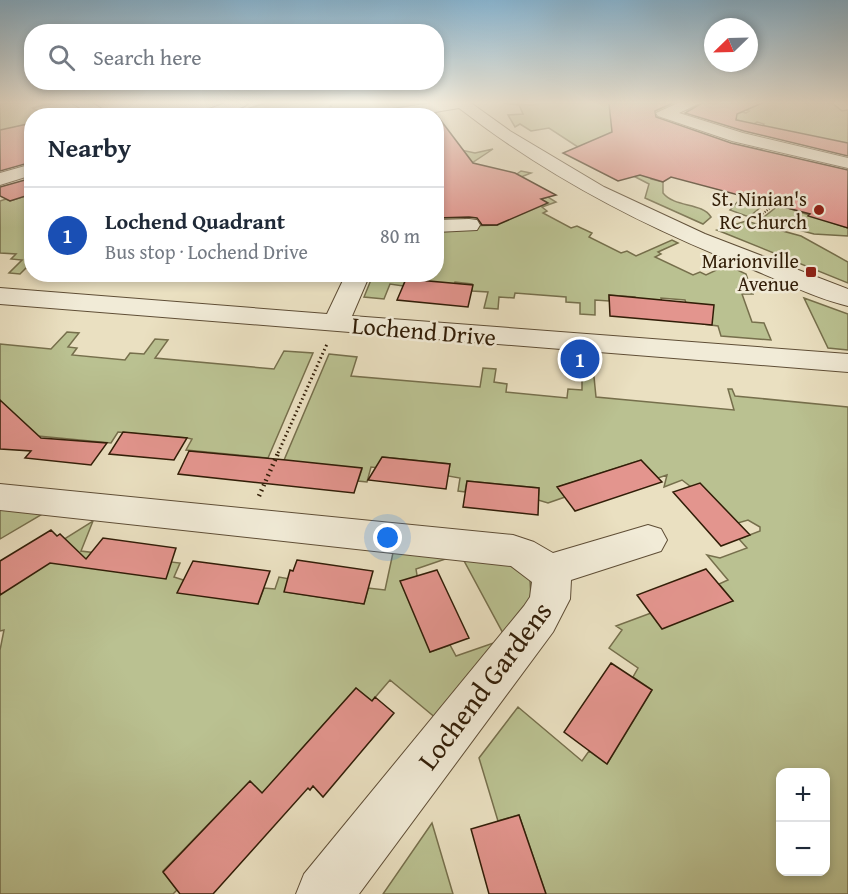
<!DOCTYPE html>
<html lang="en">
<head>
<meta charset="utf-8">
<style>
	:root { --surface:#fff; --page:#f2f2f3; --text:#1f2937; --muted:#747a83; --line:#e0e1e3; --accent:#d93025 }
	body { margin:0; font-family:"Gentium Book Plus",serif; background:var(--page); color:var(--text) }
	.controls { position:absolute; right:18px; bottom:18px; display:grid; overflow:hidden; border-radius:12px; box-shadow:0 3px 9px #0003 }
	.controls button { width:54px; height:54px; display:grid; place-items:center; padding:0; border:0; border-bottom:2px solid var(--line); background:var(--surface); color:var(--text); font:30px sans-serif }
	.compass { position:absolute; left:704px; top:18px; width:54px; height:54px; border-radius:50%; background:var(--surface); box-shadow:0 3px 9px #0003; rotate:247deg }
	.you { position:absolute; left:388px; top:538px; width:21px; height:21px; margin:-15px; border:4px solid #fff; border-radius:50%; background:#1a73e8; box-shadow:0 0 0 9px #1a73e833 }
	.badge { display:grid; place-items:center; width:39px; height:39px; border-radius:50%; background:var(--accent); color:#fff; font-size:20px; font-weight:700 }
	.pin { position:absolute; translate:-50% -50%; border:3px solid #fff; box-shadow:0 2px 6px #0006 }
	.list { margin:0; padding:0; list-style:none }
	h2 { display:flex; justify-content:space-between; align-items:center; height:78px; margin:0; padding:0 24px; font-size:26px }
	h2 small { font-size:20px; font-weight:400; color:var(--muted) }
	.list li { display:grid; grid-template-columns:39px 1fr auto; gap:18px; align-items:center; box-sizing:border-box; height:96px; padding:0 24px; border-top:2px solid var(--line) }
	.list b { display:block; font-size:22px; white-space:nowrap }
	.list p { margin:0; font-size:20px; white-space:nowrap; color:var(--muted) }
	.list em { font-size:20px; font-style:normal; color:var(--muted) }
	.icon { flex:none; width:33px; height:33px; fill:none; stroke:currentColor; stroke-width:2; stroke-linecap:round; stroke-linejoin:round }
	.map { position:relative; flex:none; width:848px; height:894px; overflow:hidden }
	.search { position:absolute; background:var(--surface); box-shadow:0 3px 9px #0003; left:24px; top:24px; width:420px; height:66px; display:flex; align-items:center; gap:15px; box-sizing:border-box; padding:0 21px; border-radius:24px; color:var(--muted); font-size:22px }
	.panel { position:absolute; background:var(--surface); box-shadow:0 3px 9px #0003; left:24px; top:108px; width:420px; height:174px; border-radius:24px }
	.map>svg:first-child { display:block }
</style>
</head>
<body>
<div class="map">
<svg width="848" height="894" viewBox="0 0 848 894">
	<rect width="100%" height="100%" fill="#eae0c1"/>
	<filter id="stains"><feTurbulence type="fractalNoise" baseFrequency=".00333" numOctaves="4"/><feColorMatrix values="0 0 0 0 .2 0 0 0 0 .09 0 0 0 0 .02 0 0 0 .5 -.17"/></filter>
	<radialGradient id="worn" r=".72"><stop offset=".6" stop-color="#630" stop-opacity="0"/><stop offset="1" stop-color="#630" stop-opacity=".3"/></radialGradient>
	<path fill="#bac191" stroke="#766f4c" stroke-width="1.5" fill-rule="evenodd" d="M0,103H54L32,108L44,113L43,115L32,116L31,128L0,137Z
		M266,103H439L359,116H223Z
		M503,103L531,105L542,103H622L636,107L683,179L653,172L651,179L663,182V193C675,208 702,202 711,217L703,224L645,198L649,184L581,149L549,128L531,131L520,124L515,127L508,115L523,114L519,105Z
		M706,103L746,113L749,111L738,108L758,105L752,103H832L842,111L848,110V146L762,126L764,124L757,122L747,128L748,123L718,114L703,116L685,110Z
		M437,145L475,153L493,149L469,165L514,176L521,171L531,173L516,179L541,199L548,197L556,202L542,207L547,211L543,213L571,228L577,226L592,233L589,237L621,253L627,251L636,256L672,240L678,243L658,252L661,254L655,257L693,275L700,272L706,275L727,265L746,274L753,294H742L752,322L764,323L771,340L721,336L718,326L703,324L699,308L687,306L685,300L661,298L662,304L636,302L635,297L609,295V301L595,300V315L580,314V303L566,302V297L515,293L514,298L499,297L498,309L484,308L488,292L472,291V284L455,282L453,289L426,281L406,279L403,286L390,284L384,299L364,297L373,275L436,274L437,227L497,225L459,187L466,224H437Z
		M31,194V263L20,274L9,273L22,260L11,259L16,254L0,253V201L6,199L10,201Z
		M744,195L762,206L749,217L730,210Z
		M779,205L848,228V236L814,234L760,220Z
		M746,221L801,236L848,262V283L717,230Z
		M804,298L848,314V350L828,348Z
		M67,332L79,333L68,347L77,348L72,355L125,360L130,353L144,354L155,339L168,340L155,358L274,369L284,351L313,353L268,458L186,450L192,439L187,438L118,432L111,443L38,436L0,408V344L51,349Z
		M329,354L357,357L351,376L480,387L483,368L496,369L494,382L507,384L506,392L567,398L568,389L582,390V376L594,377L596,397L734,410L728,389H732L735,396L848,407V894H546L519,815L498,821L479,758L518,707L582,761L589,751L607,764L652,690L633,677L638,668L609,648L622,630L616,626L651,613L733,601L719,584L728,580L707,555L720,558L747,548L739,539L760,531V527L748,520L738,523L682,480L664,487L667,475L658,478L641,460L558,487L565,497L548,503L538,500L539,488L467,481L465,492L458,491L460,478L448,476L450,464L383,457L379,468L371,467L367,482L358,481L362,469L279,472ZM780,772H826V872H780Z
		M0,509H51L0,539Z
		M93,521L81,551L180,563L174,577L258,604L264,588L275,589L279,577L290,579L286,592L364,604L368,588L385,590L394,548L457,555L416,569L430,652L450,645L456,656L502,640L437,719L390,680L372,701L356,688L289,763L265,796L250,781L163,871L177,890L173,894H0V650L4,630L0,631V595L61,541Z
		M462,557L503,560L530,580L531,598L504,635Z
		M432,823L453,894H383Z"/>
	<path fill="#e3958e" stroke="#311d07" stroke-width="1.5" d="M609,103H673L655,111L656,117L731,143L848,170V228L808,216L810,214L671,177L663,182L640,175L618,181L563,153L612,132Z
		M702,103H762L737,114L736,120L848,143V156L744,131L685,113Z
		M436,114L473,163L515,173L556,195L541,199L548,203L497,225H482L477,218L469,217L436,218Z
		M32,123V162L0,171V130Z
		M32,178V194L10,201L0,196V187Z
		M406,279L473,285L468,307L397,300Z
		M609,295L714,305L712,325L610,316Z
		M0,400L41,438L107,443L91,465L25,458L31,451L0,449Z
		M123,432L187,438L174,460L109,454Z
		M189,451L286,460L362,468L354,493L178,474Z
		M382,457L450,464L446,489L368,480Z
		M641,460L662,482L575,511L557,487Z
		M467,481L539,488L538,515L463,507Z
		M700,483L750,535L721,546L673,492Z
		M51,530L57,536L60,534L86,559L103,538L176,548L166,579L50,563L0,595V561Z
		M297,560L373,571L364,604L284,592L290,570L293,571Z
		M193,561L231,566L270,571L258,604L177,593Z
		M706,569L733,601L662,629L637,595Z
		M437,570L469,638L430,652L400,581Z
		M611,663L652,690L607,764L564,732Z
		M356,688L372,701L375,697L394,713L323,797L313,786L310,790L308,788L213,894H180L163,872L250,781L262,793Z
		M519,815L546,894H489L471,829Z"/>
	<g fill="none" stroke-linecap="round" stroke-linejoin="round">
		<defs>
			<path id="minor" d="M72,103H92L114,116H93Z
				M225,103H248L245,106L217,116H191Z
				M433,103H471L510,131L604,187L705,234L848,289V306C816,298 785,283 754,270C648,229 549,178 459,108L411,116H370L378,111Z
				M678,103H700L679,113L743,133L848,158V168L732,141L658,116L656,113Z
				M32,164V175L0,185V173Z
				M469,219L477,220L480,225L477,230L436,232V220Z
				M346,274H370L352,316L848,354V372L0,304V288L327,314Z
				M0,484L513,535L534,542L553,553L648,525L661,529L667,540L661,551L571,580L570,599L553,632L359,894H296L304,874L524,606L530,597L532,582L511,566L0,510Z"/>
		</defs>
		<use href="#minor" stroke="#5f4e36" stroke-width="2"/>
		<path stroke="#311d07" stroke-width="2" stroke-dasharray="1 1.5" stroke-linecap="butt" d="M327,116L332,103
			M743,193L772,206
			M755,220L775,204"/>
		<path stroke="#311d07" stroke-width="3" stroke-dasharray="1.5 3" stroke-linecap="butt" d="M278,453L327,344"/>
		<path stroke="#311d07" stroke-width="4.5" stroke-dasharray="1.5 4" stroke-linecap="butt" d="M259,496L279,451"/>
		<use href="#minor" fill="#f1ebd7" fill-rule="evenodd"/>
	</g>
	<linearGradient id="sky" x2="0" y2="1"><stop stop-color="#88b7d5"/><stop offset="0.45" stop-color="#f6f1e3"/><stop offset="1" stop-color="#f6f1e3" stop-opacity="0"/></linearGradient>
	<rect width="848" height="228" fill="url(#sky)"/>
	<g fill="#8f2418" stroke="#f1ebd7" stroke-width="2">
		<circle cx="819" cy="210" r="6"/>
		<rect x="805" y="266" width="12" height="12" rx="3"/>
	</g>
	<g text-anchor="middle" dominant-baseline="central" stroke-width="5" stroke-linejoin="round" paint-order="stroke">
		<g font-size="20" fill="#311d07" stroke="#f1ebd7" text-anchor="end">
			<text x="807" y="198">St. Ninian's<tspan x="807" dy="23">RC Church</tspan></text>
			<text x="799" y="260">Marionville<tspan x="799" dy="23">Avenue</tspan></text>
		</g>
		<g font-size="24" fill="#311d07" stroke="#f1ebd7">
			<text transform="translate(424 331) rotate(5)">Lochend Drive</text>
		</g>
		<g font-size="28" fill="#311d07" stroke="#f1ebd7">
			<text transform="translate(484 685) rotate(-53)">Lochend Gardens</text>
		</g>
	</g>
	<rect width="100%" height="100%" filter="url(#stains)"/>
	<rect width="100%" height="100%" fill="url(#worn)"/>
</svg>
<div class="controls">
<button>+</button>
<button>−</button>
</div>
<svg class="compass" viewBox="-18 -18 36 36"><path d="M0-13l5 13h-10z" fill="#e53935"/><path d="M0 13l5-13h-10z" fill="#747a83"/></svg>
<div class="you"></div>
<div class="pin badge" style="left:580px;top:359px;background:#1a4fb4">1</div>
<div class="search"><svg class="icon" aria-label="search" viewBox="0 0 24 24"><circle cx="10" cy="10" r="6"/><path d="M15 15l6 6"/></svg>Search here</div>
<section class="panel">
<h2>Nearby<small></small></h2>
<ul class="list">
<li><span class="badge" style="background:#1a4fb4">1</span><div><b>Lochend Quadrant</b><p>Bus stop · Lochend Drive</p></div><em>80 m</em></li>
</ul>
</section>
</div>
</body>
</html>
